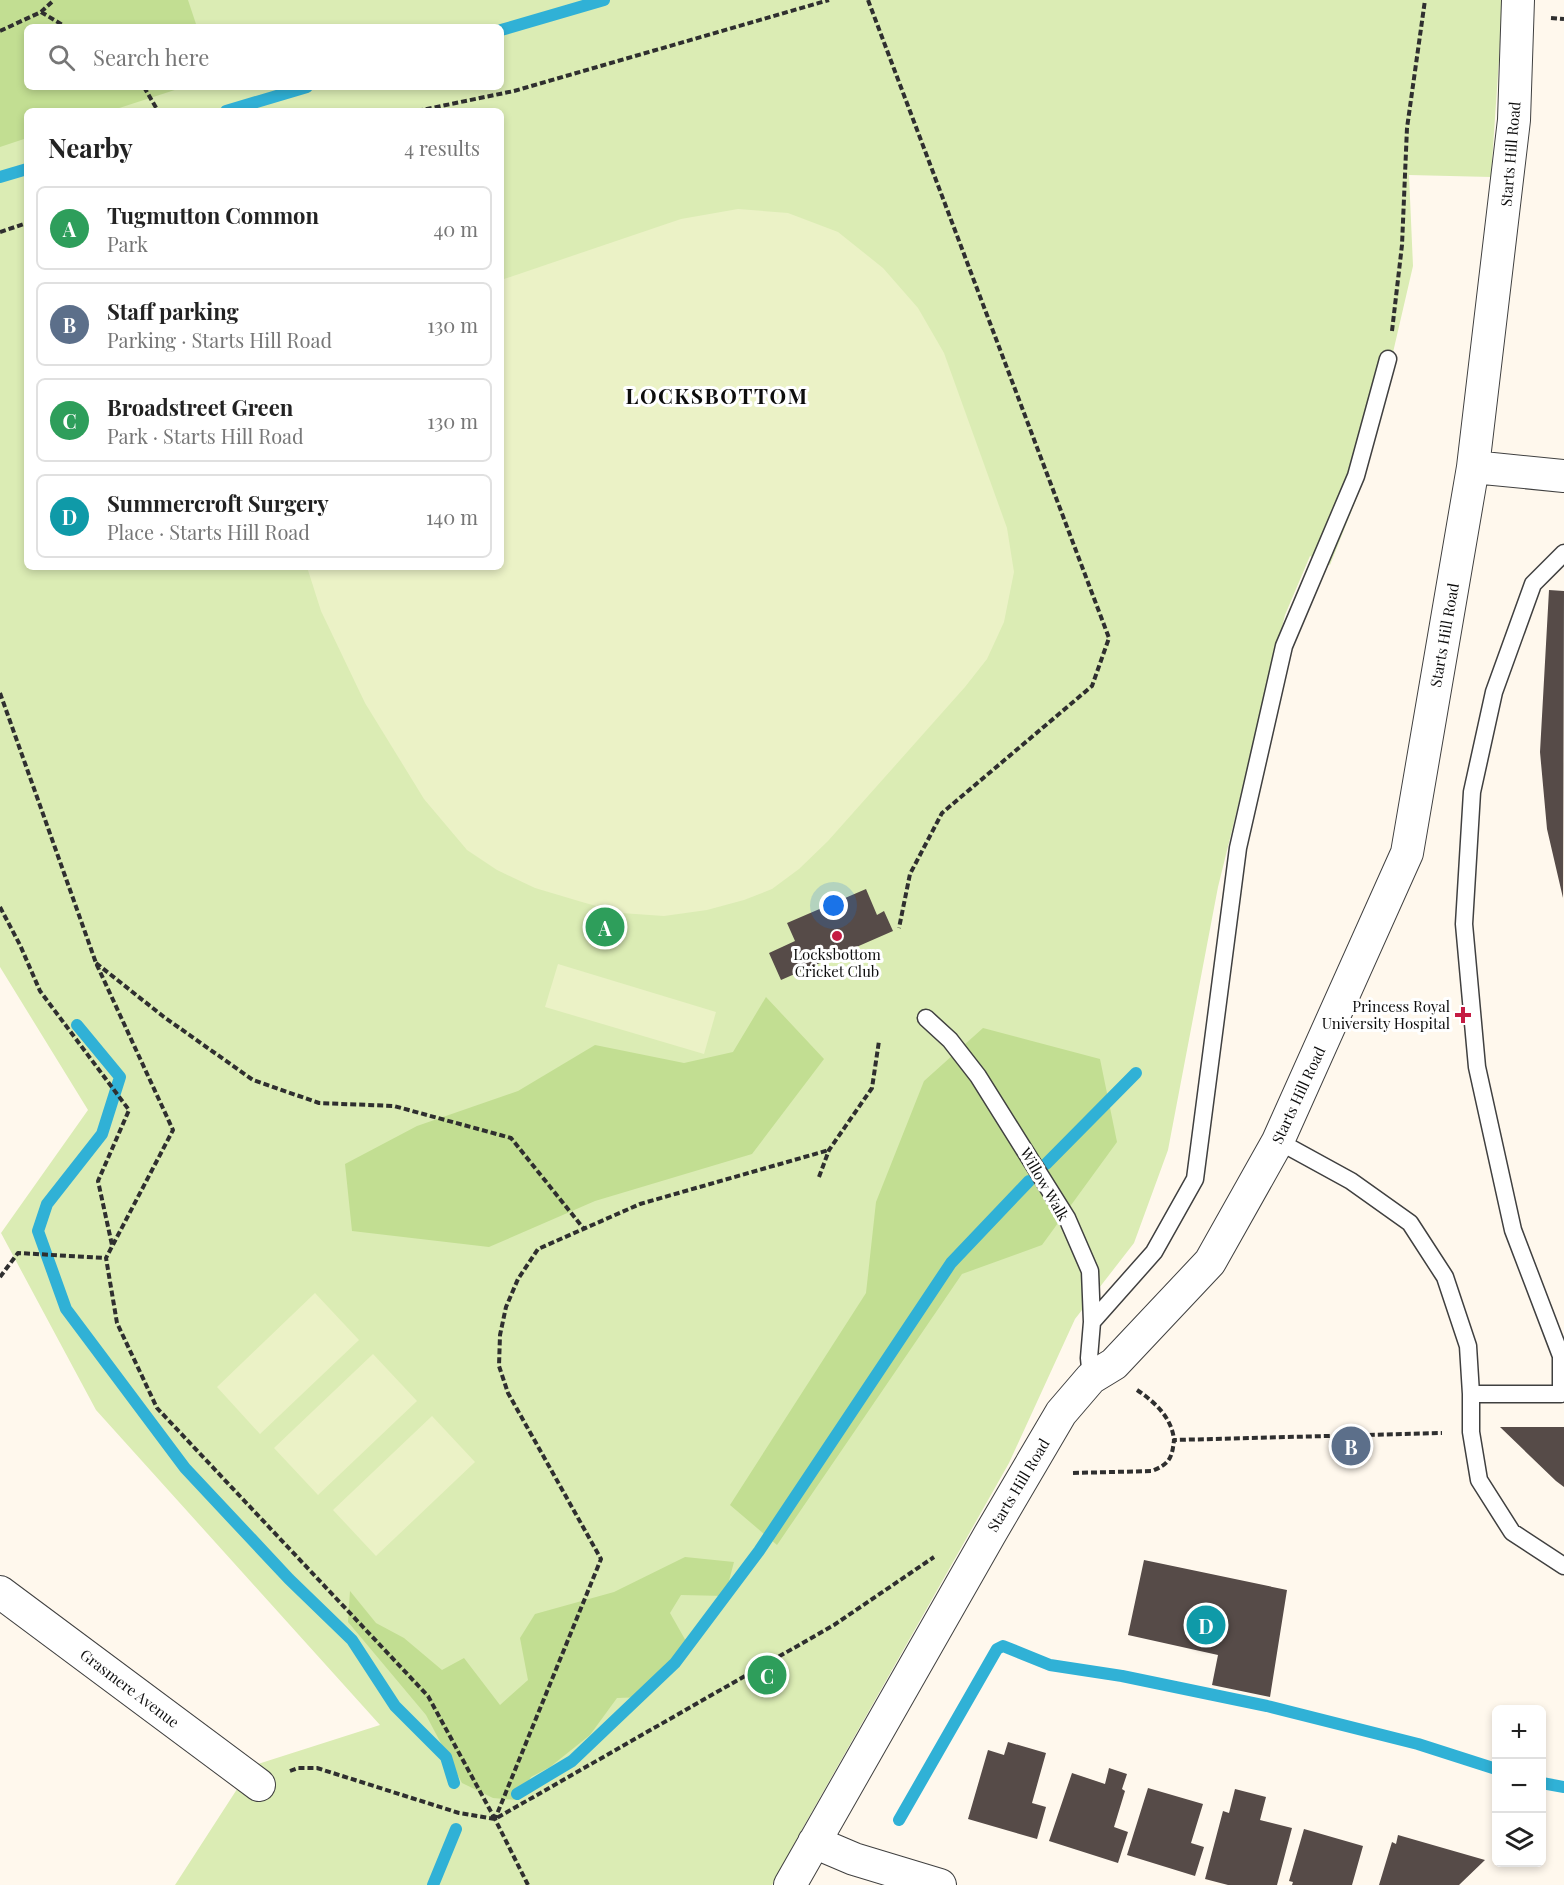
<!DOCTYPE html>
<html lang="en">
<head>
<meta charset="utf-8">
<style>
	:root { --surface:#fff; --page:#f2f2f2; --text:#222; --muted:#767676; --line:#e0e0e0; --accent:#2563eb }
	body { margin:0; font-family:"Playfair Display",serif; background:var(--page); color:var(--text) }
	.controls { position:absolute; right:18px; bottom:18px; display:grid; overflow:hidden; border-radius:9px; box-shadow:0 3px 9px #0003 }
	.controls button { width:54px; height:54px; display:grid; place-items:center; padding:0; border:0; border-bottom:2px solid var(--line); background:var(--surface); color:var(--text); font:30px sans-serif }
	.you { position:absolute; left:834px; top:906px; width:21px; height:21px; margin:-15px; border:4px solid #fff; border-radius:50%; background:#1a73e8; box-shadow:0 0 0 9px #1a73e833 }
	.badge { display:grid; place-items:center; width:39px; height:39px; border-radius:50%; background:var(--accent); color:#fff; font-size:20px; font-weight:700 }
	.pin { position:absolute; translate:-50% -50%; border:3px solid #fff; box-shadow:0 2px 6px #0006 }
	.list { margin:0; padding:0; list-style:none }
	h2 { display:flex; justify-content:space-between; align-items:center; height:78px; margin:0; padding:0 24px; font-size:26px }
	h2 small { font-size:20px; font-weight:400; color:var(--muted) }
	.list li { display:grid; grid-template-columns:39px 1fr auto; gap:18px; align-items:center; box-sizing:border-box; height:84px; margin:0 12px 12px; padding:0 12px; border:2px solid var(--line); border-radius:9px }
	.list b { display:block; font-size:22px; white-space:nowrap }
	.list p { margin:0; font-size:20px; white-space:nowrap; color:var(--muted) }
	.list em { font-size:20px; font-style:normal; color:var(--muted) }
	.icon { flex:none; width:33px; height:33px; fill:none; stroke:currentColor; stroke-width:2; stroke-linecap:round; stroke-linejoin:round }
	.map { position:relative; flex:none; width:1564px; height:1885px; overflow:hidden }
	.search { position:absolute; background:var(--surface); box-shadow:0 3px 9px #0003; left:24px; top:24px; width:480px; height:66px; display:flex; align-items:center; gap:15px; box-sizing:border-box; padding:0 21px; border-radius:9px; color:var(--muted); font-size:22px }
	.panel { position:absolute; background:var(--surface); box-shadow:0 3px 9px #0003; left:24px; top:108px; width:480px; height:462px; border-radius:9px }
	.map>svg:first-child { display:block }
</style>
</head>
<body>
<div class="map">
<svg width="1564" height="1885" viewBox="0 0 1564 1885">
	<rect width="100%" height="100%" fill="#fff8ed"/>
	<path fill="#dbecb4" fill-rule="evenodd" d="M0,0H1503L1491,177L1409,175L1413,266L1363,482L1330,565L1310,556L1285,615L1218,887L1168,1150L1134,1243L1075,1319L1009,1463L805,1824L772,1885H175L252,1766L380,1725L96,1410L1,1233L88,1110L0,967ZM27,27H501V87H27ZM27,111H501V567H27Z"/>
	<path fill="#c2de92" d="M0,0H188L197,27H27V87H184L110,111H27V138L0,147Z
		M766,997L824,1059L752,1154L595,1201L489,1247L352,1231L345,1164L417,1126L518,1091L595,1045L684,1063L733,1052Z
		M983,1028L1100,1059L1117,1142L1042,1245L962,1274L777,1545L730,1505L866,1293L876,1202L924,1081Z
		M685,1557L734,1562L725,1596L681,1595L670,1613L691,1650L645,1697L617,1698L590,1735L550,1767L531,1777L517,1800L493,1798L462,1783L426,1715L348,1622L350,1591L376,1623L404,1638L442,1670L464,1658L500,1705L528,1680L520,1638L535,1614L614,1592Z"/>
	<path fill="#ebf2c6" d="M738,209L788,213L838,232L883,268L918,308L944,353L1007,528L1014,572L1004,622L987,659L965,687L828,841L799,869L772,889L744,900L707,910L664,916L621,913L582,902L535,888L497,870L467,850L424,799L365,703L321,611L307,567H501V280L681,219Z
		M558,964L716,1012L704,1054L545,1007Z
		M315,1293L359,1340L260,1434L217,1387Z
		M373,1354L417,1401L318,1495L274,1448Z
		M432,1416L475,1462L376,1556L333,1510Z"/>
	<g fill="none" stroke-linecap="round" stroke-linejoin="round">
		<path stroke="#30b1d6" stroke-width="12" d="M501,30L604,0
			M226,111L307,87
			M0,177L27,169
			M77,1025L120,1077L102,1134L47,1204L38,1231L66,1309L185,1468L289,1579L352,1640L395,1706L446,1757L454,1783
			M1046,1164L1136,1073
			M1542,1783L1564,1787
			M517,1794L572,1761L675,1663L759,1551L951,1263L1029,1181
			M899,1820L997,1649L1003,1646L1050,1665L1122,1676L1267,1706L1418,1744L1496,1769
			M433,1885L456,1829"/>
	</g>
	<path fill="#564b48" d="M1549,590L1564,591L1563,898L1547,829L1540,752Z
		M866,889L877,915L884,911L893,931L781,980L769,953L795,941L787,923Z
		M1500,1427H1564V1487L1556,1481Z
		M1144,1560L1287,1590L1270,1697L1212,1685L1218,1655L1128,1635Z
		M1008,1742L1046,1753L1032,1803L1046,1807L1037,1839L968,1819L988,1750L1004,1755Z
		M1109,1768L1127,1774L1122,1789L1125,1791L1114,1827L1128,1832L1118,1863L1049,1841L1072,1773L1105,1784Z
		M1148,1788L1203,1804L1191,1843L1204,1847L1195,1876L1127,1855Z
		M1235,1789L1266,1797L1260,1820L1292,1828L1277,1885H1228L1205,1879L1223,1811L1229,1813Z
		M1304,1829L1363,1846L1352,1885H1292L1293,1882L1289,1881Z
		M1398,1835L1485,1860L1459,1885H1379L1392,1842L1396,1844Z"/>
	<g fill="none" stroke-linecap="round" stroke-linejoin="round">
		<defs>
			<path id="service" d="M926,1018L950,1040L978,1076L1067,1218L1090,1271L1092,1322L1089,1358L1091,1378
				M1278,1141L1351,1181L1410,1223L1445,1277L1468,1346L1471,1394V1432L1479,1480L1512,1532L1564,1566
				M1092,1322L1154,1252L1195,1179L1238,848L1284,646L1356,476L1388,359
				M1471,1394H1561V1356L1513,1230L1477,1067L1464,924L1472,792L1494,692L1533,584L1564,553"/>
			<path id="minor" d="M1473,467L1564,476
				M0,1592L259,1785
				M814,1842L854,1859L940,1885
				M790,1885L990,1534L1061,1413L1091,1378L1114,1364L1210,1262L1278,1141L1407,853L1473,467L1514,120L1518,0"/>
		</defs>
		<use href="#service" stroke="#404040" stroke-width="19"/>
		<use href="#minor" stroke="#404040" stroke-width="34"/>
		<path stroke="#2f2f2f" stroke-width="4" stroke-dasharray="6 3" stroke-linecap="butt" d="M868,0L1109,638L1092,686L942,813L910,874L899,928
			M41,12L66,27
			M1551,18L1564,19
			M0,31L41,12L54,0
			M144,87L158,111
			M417,111L514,91L829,0
			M0,232L27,223
			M1392,331L1402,245L1407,128L1425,0
			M0,693L96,963L173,1130L106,1258L117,1323L157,1408L428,1696L495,1819
			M0,907L20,945L40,991L129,1110L98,1181L112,1245
			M96,963L164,1017L253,1080L319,1103L394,1106L511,1138L584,1229
			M819,1177L829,1150L872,1088L879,1041
			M0,1277L18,1253L106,1258
			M1137,1390C1155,1402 1172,1418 1174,1440
			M1073,1473L1152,1471C1169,1464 1172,1459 1174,1440L1442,1433
			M290,1771L298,1768H317L459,1813L495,1819L834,1625L934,1557
			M528,1885L495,1819L601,1559L508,1393L499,1366L500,1335L506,1307L518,1279L538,1249L640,1204L829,1150"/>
		<use href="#service" stroke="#fff" stroke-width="16"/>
		<use href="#minor" stroke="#fff" stroke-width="32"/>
	</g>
	<g fill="#c51c43" stroke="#fff" stroke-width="2">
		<circle cx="837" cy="936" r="6"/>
		<path d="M1460 1006h6v6h6v6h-6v6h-6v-6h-6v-6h6z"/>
	</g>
	<g text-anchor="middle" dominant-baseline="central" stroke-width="6" stroke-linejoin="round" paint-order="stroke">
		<g font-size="15" fill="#0d0d0d" stroke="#fff">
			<text transform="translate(1510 154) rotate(-85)">Starts Hill Road</text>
			<text transform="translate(1444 635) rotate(-80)">Starts Hill Road</text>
			<text transform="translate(1298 1095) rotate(-65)">Starts Hill Road</text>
			<text transform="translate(1045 1184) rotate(60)">Willow Walk</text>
			<text transform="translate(1018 1485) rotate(-59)">Starts Hill Road</text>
			<text transform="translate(130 1688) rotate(37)">Grasmere Avenue</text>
		</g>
		<g font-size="15" fill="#0d0d0d" stroke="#fff">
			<text x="837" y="954">Locksbottom<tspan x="837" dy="17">Cricket Club</tspan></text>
			<text x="1450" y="1006" text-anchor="end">Princess Royal<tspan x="1450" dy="17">University Hospital</tspan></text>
		</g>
		<g font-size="21" font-weight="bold" letter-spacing="1.5" fill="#0d0d0d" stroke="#fff">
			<text x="717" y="395">LOCKSBOTTOM</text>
		</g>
	</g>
</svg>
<div class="controls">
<button>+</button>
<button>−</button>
<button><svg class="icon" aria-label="layers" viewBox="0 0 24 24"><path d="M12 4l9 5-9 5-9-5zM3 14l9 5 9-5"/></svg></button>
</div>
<div class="you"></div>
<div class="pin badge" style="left:605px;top:927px;background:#2e9e5b">A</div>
<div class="pin badge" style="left:1351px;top:1446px;background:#5c6f8a">B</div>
<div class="pin badge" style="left:767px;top:1675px;background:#2e9e5b">C</div>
<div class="pin badge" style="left:1206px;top:1625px;background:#0f9aa8">D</div>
<div class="search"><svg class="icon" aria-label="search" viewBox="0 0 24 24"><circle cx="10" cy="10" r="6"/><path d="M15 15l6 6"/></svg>Search here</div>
<section class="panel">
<h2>Nearby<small>4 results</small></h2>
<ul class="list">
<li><span class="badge" style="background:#2e9e5b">A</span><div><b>Tugmutton Common</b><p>Park</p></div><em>40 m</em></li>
<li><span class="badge" style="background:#5c6f8a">B</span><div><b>Staff parking</b><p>Parking · Starts Hill Road</p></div><em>130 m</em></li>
<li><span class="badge" style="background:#2e9e5b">C</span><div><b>Broadstreet Green</b><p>Park · Starts Hill Road</p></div><em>130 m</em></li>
<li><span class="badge" style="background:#0f9aa8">D</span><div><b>Summercroft Surgery</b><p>Place · Starts Hill Road</p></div><em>140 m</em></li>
</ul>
</section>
</div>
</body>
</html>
